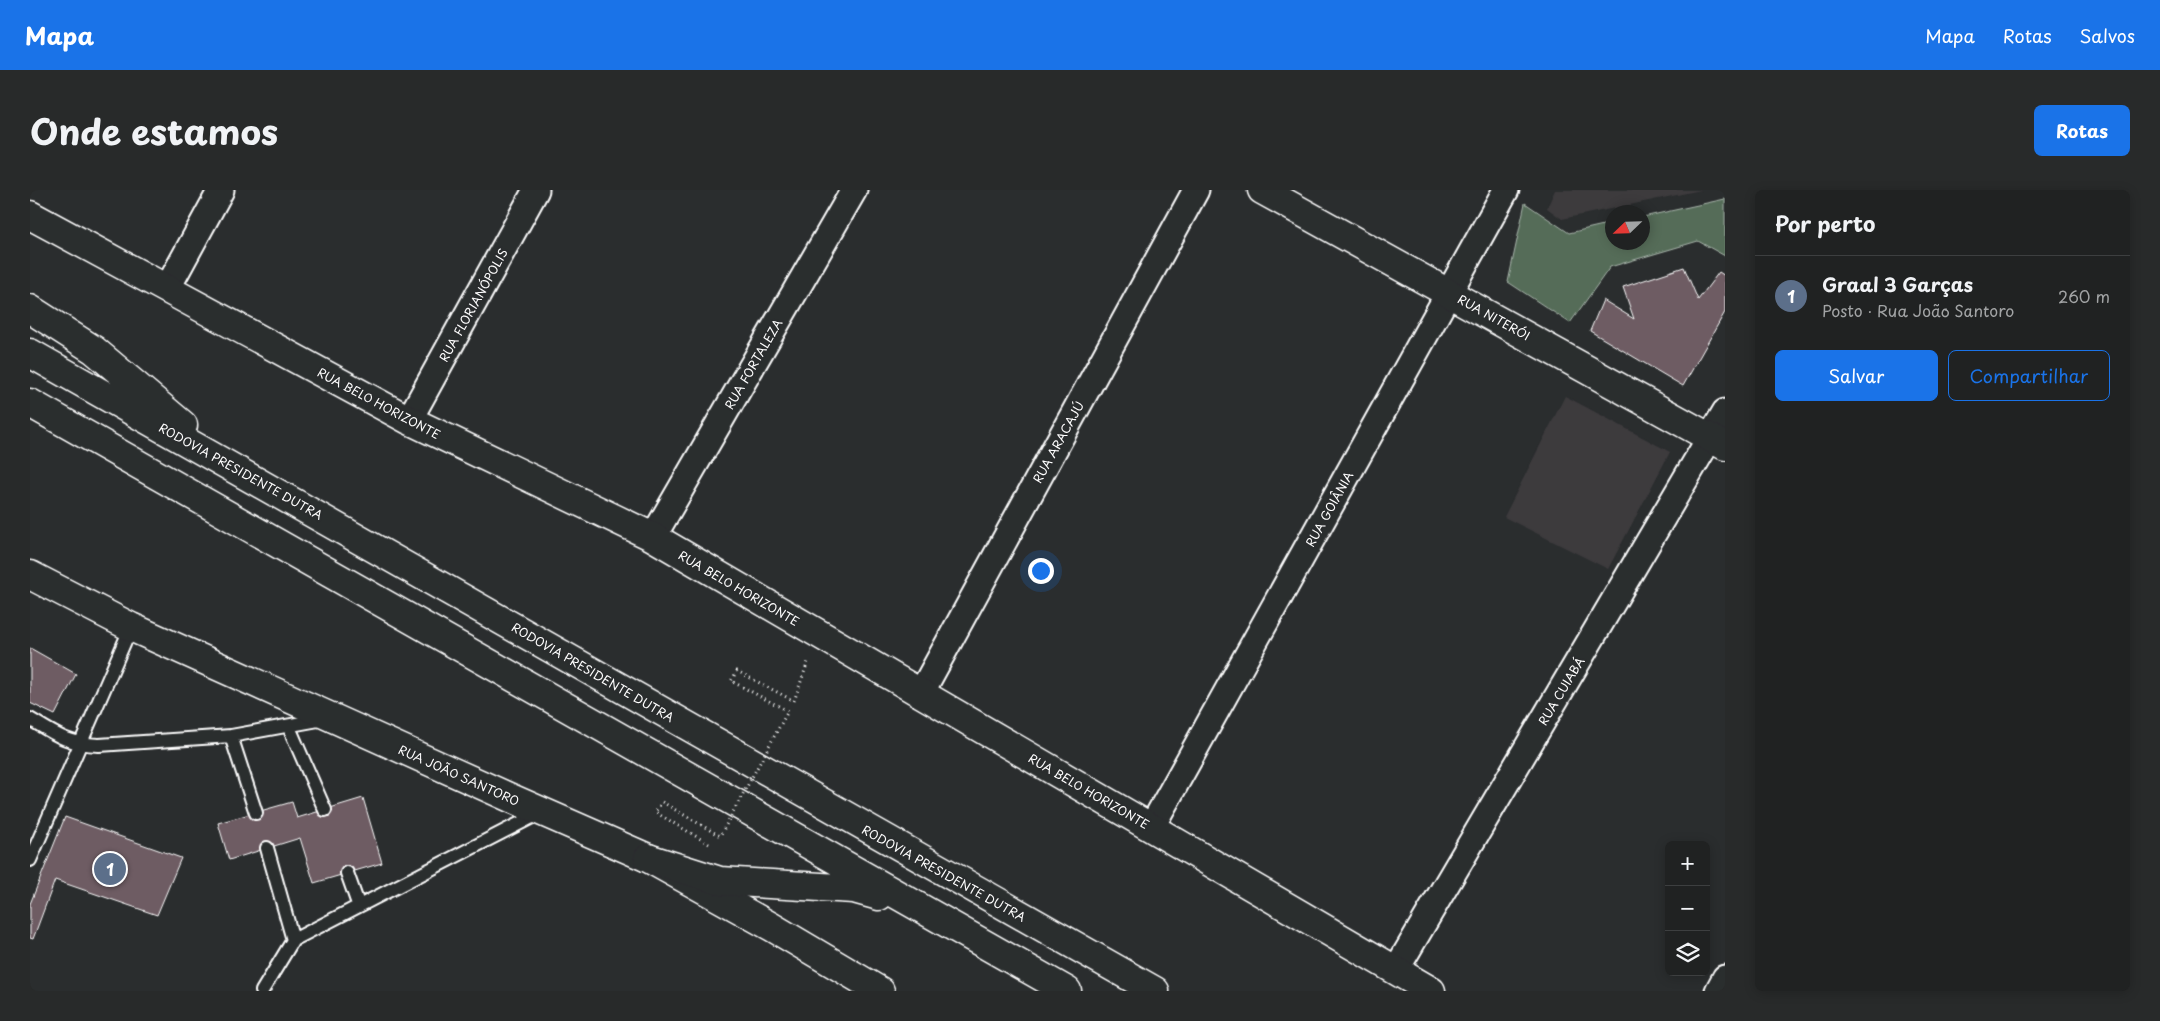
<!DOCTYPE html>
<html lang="pt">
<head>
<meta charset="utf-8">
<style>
	:root { --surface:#202222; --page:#282a2a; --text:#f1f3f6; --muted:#a2a4a5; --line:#3d3f40; --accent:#1a73e8 }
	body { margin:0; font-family:"Playpen Sans",sans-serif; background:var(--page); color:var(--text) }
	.controls { position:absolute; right:15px; bottom:15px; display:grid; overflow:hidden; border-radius:8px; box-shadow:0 2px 12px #0003 }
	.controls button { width:45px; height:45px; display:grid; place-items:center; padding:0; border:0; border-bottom:1px solid var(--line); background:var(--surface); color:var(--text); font:25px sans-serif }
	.compass { position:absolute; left:1575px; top:15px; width:45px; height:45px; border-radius:50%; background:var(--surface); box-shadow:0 2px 12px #0003; rotate:247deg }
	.you { position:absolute; left:1010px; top:380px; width:18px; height:18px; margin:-12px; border:4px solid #fff; border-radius:50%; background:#1a73e8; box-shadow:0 0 0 8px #1a73e833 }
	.badge { display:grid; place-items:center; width:32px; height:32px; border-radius:50%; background:var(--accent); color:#fff; font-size:16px; font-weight:700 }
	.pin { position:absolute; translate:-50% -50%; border:2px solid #fff; box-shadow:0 1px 5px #0006 }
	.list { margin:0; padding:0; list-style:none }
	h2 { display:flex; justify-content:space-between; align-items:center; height:65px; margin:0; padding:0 20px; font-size:21px }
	h2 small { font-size:16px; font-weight:400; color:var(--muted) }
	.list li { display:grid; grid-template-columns:32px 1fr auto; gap:15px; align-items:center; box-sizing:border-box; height:80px; padding:0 20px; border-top:1px solid var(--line) }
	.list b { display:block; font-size:19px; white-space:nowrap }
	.list p { margin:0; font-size:16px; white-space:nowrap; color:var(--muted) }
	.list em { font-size:16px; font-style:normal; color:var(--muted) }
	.actions { display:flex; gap:10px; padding:15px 20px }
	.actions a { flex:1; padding:11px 0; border:1px solid var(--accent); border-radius:8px; text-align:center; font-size:18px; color:var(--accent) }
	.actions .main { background:var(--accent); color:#fff }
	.icon { flex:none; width:28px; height:28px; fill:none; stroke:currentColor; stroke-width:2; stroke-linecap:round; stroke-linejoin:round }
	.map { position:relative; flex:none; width:1695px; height:801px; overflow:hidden; border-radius:8px }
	header { display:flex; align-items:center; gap:30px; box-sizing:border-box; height:70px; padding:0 25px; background:var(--accent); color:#fff }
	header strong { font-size:24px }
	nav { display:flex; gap:28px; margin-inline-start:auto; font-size:18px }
	.intro { display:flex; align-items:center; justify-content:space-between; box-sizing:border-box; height:120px; padding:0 30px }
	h1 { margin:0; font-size:35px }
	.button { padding:12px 22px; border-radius:8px; background:var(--accent); color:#fff; font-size:18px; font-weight:700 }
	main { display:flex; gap:30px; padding:0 30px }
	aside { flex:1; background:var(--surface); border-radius:8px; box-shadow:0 2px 12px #0003 }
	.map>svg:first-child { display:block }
</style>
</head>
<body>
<header>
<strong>Mapa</strong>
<nav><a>Mapa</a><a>Rotas</a><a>Salvos</a></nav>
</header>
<div class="intro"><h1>Onde estamos</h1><a class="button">Rotas</a></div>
<main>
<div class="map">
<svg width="1695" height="801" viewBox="0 0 1695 801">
	<rect width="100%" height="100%" fill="#2a2d2e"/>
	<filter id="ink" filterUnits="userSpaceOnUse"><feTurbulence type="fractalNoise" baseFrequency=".02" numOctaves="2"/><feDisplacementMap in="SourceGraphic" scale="10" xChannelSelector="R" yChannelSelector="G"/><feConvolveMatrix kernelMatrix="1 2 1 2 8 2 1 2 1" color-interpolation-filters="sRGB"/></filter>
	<g filter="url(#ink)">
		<path fill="#3e3b3e" d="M1525,0H1671L1532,29L1517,18Z
			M1535,206L1640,262L1578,379L1474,327Z"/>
		<path fill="#546c59" stroke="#aab6ac" d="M1695,9V66L1668,51L1580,77L1540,133L1478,92L1495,13L1539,43L1582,33V52H1612L1613,27Z"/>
		<path fill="#6e5c64" stroke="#fff" d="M1654,77L1668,110L1689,82L1695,86V122L1653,196L1560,141L1573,110L1604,129L1593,97Z
			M0,458L46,484L25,525L0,513Z
			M333,608L352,673L284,693L270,648L199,670L188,633L262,612L267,628Z
			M35,627L151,668L127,725L25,690L3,749L0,748V714Z"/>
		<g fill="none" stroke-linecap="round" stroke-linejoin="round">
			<defs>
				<path id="lane" d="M0,529C26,545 38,554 69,555L201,546L294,529
					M259,537L295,620
					M201,546L226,623
					M237,658L263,750
					M0,670L101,437
					M317,683L328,714
					M232,801L263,750L512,622"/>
				<path id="street" d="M137,99L191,0
					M379,230L506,0
					M623,347L824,0
					M891,503L1166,0
					M1121,638L1476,0
					M1366,780L1695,222
					M1688,801L1695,788"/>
				<path id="secondary" d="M1232,0L1695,256
					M0,25L379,230L623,347L1401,801
					M0,385L101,437L483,609L618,668L742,737L850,801"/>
				<path id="highway" d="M0,119L64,160L153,235
					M0,163C377,373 749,591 1125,801
					M0,213L1037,801
					M618,668L690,691L824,699L849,706"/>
			</defs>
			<use href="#lane" stroke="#fff" stroke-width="16"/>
			<use href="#street" stroke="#fff" stroke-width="29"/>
			<use href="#secondary" stroke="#fff" stroke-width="31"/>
			<use href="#highway" stroke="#fff" stroke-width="31"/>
			<path stroke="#fff" stroke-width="3" stroke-dasharray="1 4" stroke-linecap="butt" d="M764,511L779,469"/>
			<use href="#lane" stroke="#2a2d2e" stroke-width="12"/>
			<use href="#street" stroke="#2a2d2e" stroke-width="25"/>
			<use href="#secondary" stroke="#2a2d2e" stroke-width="28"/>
			<use href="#highway" stroke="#2a2d2e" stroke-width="28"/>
			<path stroke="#fff" stroke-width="3" stroke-dasharray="1 4" stroke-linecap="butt" d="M679,654L625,622L632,612L690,646L758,521L701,491L707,481L764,511"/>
		</g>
	</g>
	<g text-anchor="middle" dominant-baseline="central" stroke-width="4.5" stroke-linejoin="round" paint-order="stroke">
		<g font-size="12" fill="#fff" stroke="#2a2d2e">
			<text transform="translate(443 115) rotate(-61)">RUA FLORIANÓPOLIS</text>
			<text transform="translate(1464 127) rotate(29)">RUA NITERÓI</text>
			<text transform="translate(723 174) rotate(-60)">RUA FORTALEZA</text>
			<text transform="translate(349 213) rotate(28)">RUA BELO HORIZONTE</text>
			<text transform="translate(1028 252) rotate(-61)">RUA ARACAJÚ</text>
			<text transform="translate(211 281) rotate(29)">RODOVIA PRESIDENTE DUTRA</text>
			<text transform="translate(1299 319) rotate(-61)">RUA GOIÂNIA</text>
			<text transform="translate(709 398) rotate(30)">RUA BELO HORIZONTE</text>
			<text transform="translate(563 482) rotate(30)">RODOVIA PRESIDENTE DUTRA</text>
			<text transform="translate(1531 501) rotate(-59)">RUA CUIABÁ</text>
			<text transform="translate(429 585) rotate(24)">RUA JOÃO SANTORO</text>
			<text transform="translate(1059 601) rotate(30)">RUA BELO HORIZONTE</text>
			<text transform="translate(914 683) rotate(29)">RODOVIA PRESIDENTE DUTRA</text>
		</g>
	</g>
</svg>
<div class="controls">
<button>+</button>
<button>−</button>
<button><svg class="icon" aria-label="layers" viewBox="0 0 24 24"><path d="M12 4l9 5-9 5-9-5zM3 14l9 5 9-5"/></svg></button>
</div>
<svg class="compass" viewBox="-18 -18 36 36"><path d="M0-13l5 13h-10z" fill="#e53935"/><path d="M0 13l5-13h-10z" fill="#a2a4a5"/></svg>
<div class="you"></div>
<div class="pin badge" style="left:80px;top:679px;background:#5c6f8a">1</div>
</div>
<aside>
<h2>Por perto<small></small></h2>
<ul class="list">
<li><span class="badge" style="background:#5c6f8a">1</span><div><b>Graal 3 Garças</b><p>Posto · Rua João Santoro</p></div><em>260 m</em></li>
</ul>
<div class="actions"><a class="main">Salvar</a><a>Compartilhar</a></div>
</aside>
</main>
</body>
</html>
